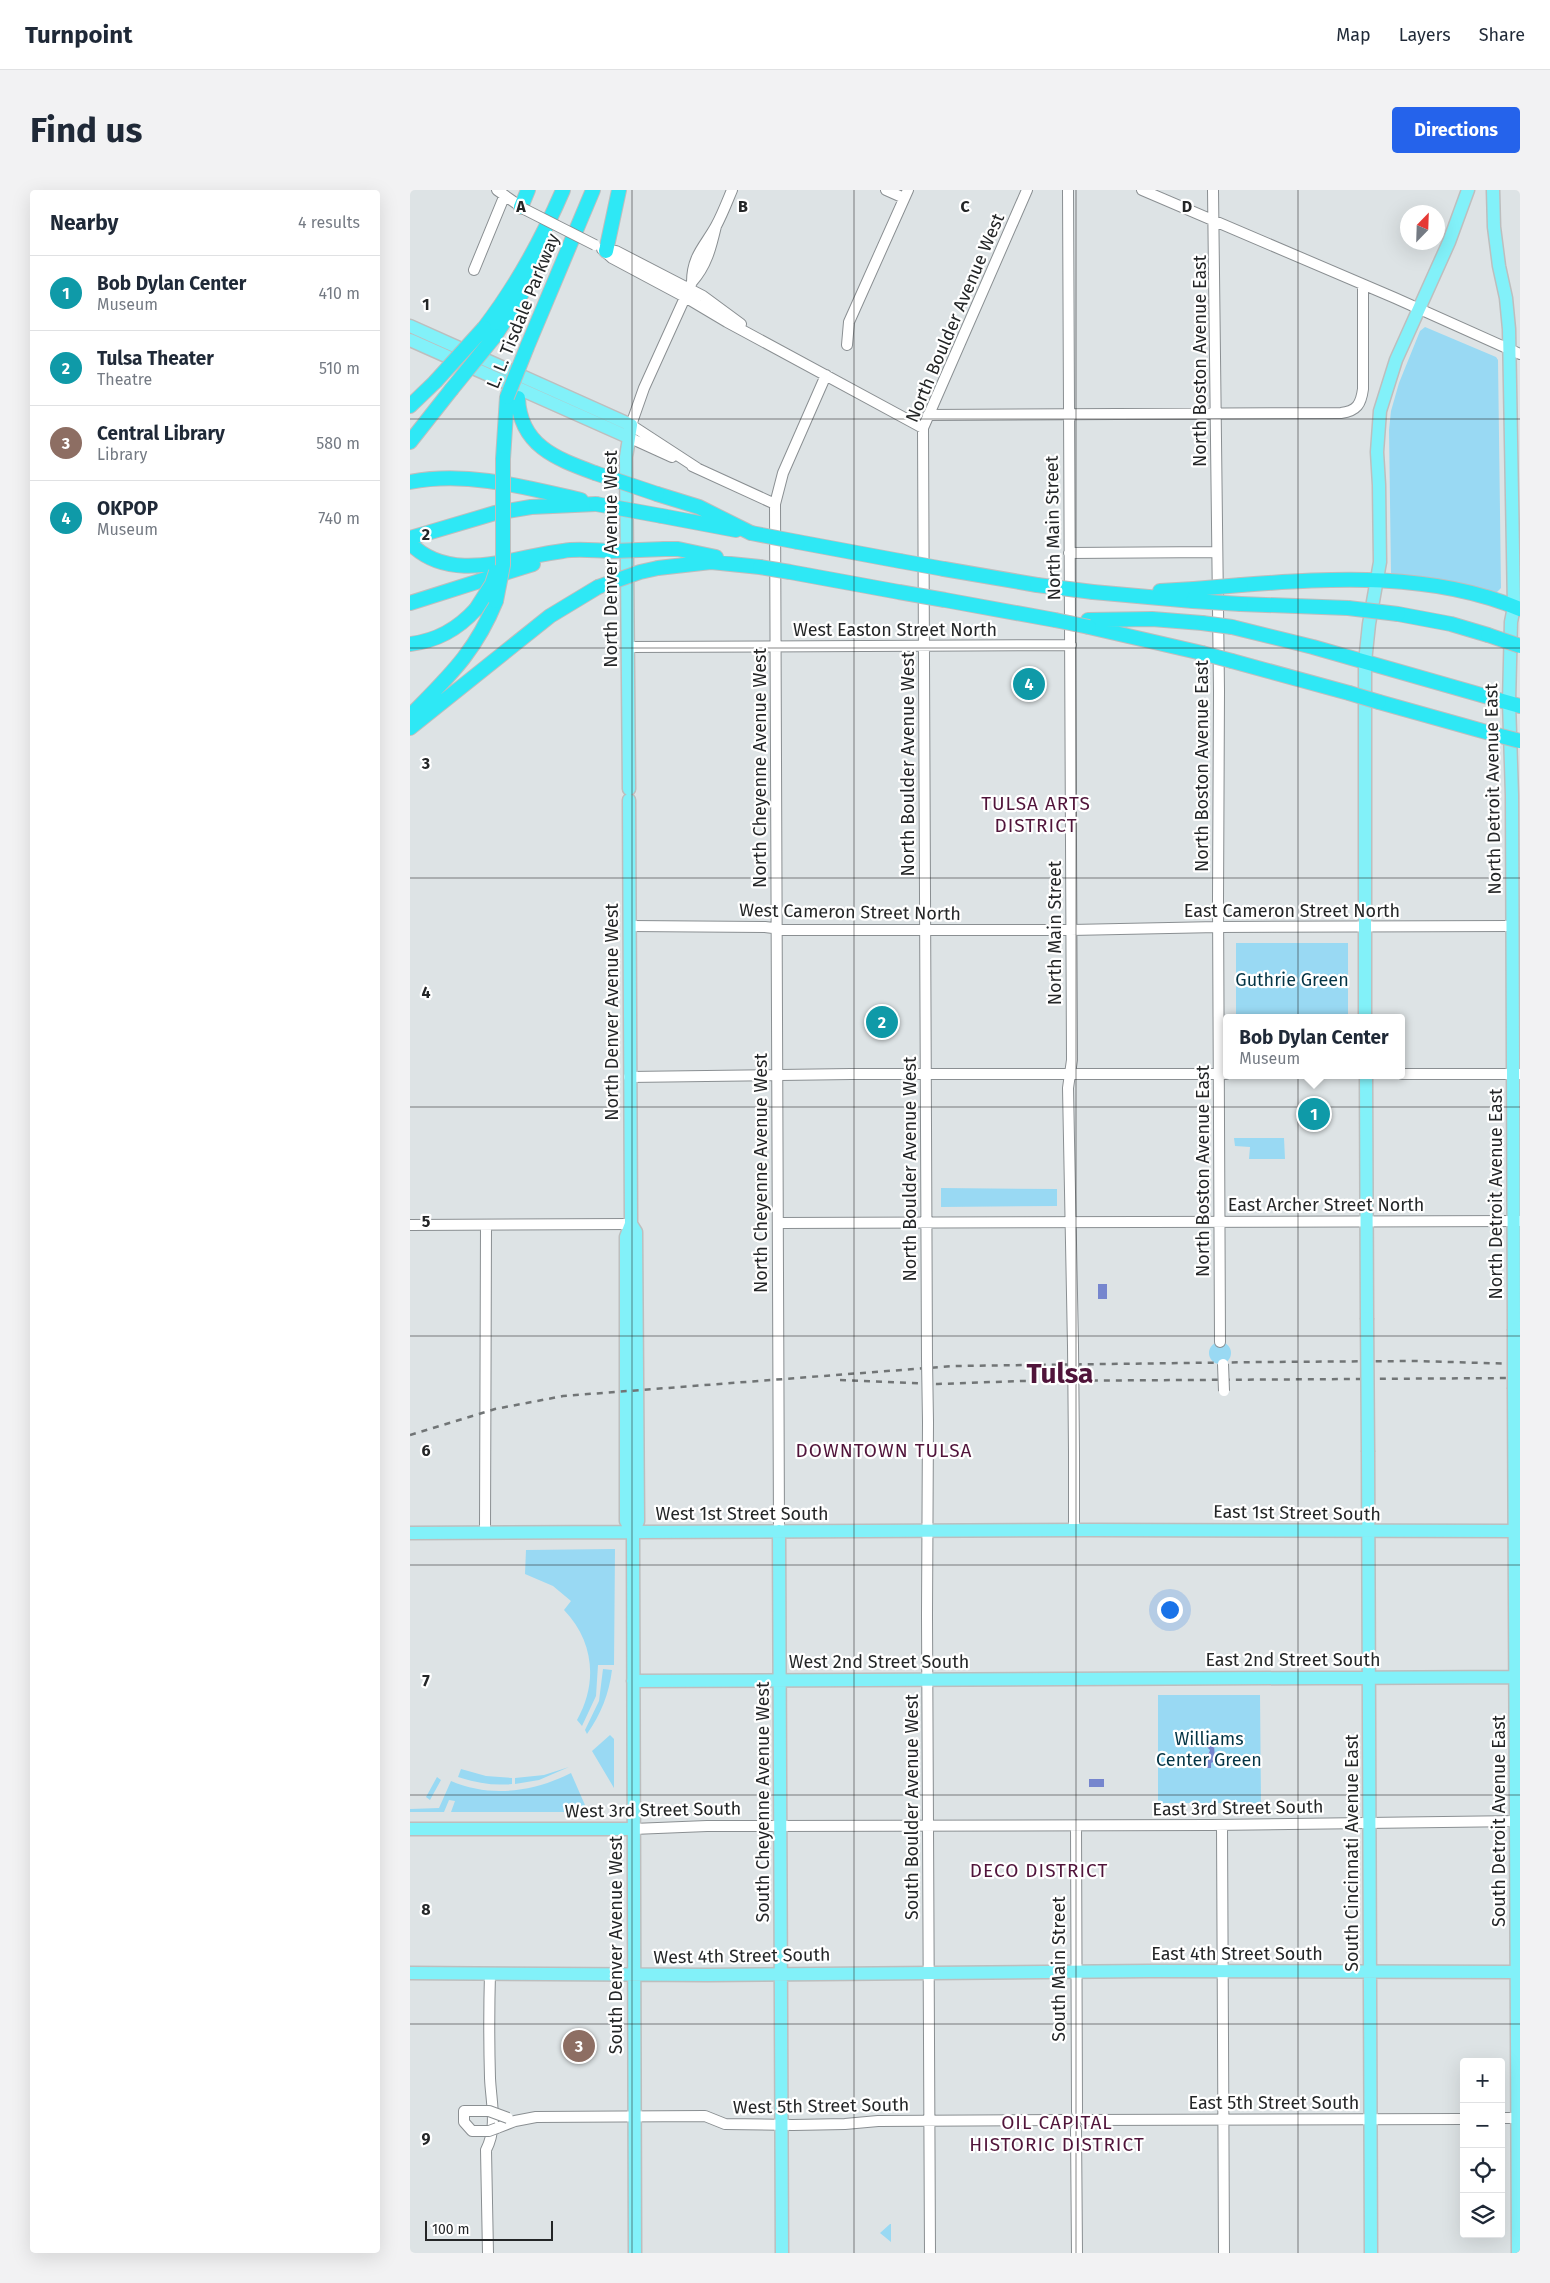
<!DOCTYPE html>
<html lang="en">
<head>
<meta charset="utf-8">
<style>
	:root { --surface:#fff; --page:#f2f2f3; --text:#1f2937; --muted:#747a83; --line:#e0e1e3; --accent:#2563eb }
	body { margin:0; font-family:"Fira Sans",sans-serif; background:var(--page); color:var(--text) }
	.controls { position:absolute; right:15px; bottom:15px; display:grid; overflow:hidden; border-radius:5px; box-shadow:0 5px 20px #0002 }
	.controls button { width:45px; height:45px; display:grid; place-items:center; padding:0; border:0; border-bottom:1px solid var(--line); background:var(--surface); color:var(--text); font:25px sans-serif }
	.compass { position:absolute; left:990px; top:15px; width:45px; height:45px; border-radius:50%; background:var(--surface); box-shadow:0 5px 20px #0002; rotate:23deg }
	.scale { position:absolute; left:15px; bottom:12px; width:128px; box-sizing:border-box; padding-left:5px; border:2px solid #242627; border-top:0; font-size:14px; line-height:18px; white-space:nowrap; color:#242627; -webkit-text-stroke:4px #fff; paint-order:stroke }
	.you { position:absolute; left:759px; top:1419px; width:18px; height:18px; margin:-12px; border:4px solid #fff; border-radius:50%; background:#1a73e8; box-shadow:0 0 0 8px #1a73e833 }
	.badge { display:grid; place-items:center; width:32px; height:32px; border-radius:50%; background:var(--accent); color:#fff; font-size:16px; font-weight:700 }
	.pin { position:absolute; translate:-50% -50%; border:2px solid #fff; box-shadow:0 1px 5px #0006 }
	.popup { position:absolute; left:813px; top:824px; width:182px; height:65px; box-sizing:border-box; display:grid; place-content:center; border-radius:5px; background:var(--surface); filter:drop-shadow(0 1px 4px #0005); font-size:16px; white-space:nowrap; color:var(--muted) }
	.popup b { font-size:19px; color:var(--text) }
	.popup::after { content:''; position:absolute; left:50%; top:100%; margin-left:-10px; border:10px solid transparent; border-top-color:var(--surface) }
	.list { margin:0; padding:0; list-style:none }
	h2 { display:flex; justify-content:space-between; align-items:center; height:65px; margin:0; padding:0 20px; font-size:21px }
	h2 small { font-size:16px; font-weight:400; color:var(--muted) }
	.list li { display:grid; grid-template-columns:32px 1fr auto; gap:15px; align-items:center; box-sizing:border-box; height:75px; padding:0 20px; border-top:1px solid var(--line) }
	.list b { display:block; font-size:19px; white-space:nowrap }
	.list p { margin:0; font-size:16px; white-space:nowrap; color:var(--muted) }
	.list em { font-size:16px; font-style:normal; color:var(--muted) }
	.icon { flex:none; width:28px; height:28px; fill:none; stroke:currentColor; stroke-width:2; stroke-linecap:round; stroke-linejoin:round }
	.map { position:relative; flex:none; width:1110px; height:2063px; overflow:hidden; border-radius:5px }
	header { display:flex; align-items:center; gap:30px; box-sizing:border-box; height:70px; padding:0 25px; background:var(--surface); border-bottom:1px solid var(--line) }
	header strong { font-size:24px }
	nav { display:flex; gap:28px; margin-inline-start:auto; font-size:18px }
	.intro { display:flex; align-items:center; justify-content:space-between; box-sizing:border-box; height:120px; padding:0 30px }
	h1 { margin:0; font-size:35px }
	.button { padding:12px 22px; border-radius:5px; background:var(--accent); color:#fff; font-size:18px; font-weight:700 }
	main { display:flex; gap:30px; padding:0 30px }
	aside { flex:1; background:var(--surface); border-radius:5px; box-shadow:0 5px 20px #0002 }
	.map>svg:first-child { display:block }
</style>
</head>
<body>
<header>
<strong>Turnpoint</strong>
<nav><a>Map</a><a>Layers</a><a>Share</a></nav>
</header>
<div class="intro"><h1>Find us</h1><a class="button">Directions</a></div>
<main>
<aside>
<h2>Nearby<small>4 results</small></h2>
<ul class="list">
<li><span class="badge" style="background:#0f9aa8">1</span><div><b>Bob Dylan Center</b><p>Museum</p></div><em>410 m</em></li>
<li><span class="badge" style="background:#0f9aa8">2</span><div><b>Tulsa Theater</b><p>Theatre</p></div><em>510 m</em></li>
<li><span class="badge" style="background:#8d6e63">3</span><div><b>Central Library</b><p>Library</p></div><em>580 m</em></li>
<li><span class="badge" style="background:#0f9aa8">4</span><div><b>OKPOP</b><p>Museum</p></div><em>740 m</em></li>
</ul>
</aside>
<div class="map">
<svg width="1110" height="2063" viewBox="0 0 1110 2063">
	<rect width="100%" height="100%" fill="#dde3e5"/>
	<path fill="#99d9f3" d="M1015,137L1086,167L1088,170L1091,398L1085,404L987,387L981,383L979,240L981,221L989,193L1010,141Z
		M826,753H938V828H826Z
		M824,948H874L875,969H839L840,957L825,956Z
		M531,998L647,999V1016L531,1017Z
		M799 1163a11 11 0 1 1 22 0a11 11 0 1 1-22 0Z
		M205,1359L204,1475H188L186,1506L172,1536L167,1530C188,1493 184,1451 154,1420L161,1411L143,1396L115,1384L116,1360Z
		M193,1479L202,1480C199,1504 191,1524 177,1544L175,1540L189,1511Z
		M748,1505H850L851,1613H748Z
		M200,1545L204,1549V1598L182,1561Z
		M159,1577L129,1590L105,1594V1588L134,1585Z
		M51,1579L76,1586L102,1588V1594C84,1596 66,1593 48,1587Z
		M161,1583L178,1622H41L45,1611L39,1610L34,1622H0V1619L29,1618L41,1591C81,1608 123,1602 161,1583Z
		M27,1587L31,1590L20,1610L16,1607Z
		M480,2034H481V2052L470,2043Z"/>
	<path fill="#7686ce" d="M688,1094H697V1109H688Z
		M796,1544H809V1548L804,1553L805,1571L801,1573V1578H792V1568L799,1563L800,1560L793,1553V1547Z
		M679,1589H694V1597H679Z"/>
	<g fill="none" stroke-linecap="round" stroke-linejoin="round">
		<defs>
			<path id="minor" d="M87,0L114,19
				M476,0L494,8
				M658,0L662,870L658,898L663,1156
				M732,0L985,108L1110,164
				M803,0L809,501L808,711L810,1152
				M192,59L202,68L275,107L317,132L513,238
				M196,61H206L293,106L331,134
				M64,80L94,7
				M282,92C282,66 295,56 306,36C312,25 317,12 322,0
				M437,155L439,132L498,0
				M518,225L931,223C947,221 951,214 953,199V95
				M218,247L262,267
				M282,276L365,314
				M287,278L221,235L234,198L282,92C297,75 301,57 306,36
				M659,363L807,362
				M219,457L661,455
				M220,736L355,737L379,740H661L808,737L1102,736
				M992,884H1110
				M219,887L441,884H816
				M368,1033L1110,1031
				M0,1035L221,1034
				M517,1170L513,238L617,0
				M518,1232L517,1426L520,2063
				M664,1262V1340
				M369,1341L365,314L373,283L416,185
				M75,1342L76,1035
				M812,1635L814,2063
				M666,1636L667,1922
				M223,1639L297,1636L801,1635L1110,1631
				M1091,1928H1110
				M675,1930L1054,1929
				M87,1938L105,1931L126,1927L295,1926L315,1934L383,1935L435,1934L468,1931L658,1930
				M666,1939L667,2063
				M78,2063L76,1960C88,1937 81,1912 80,1888C79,1853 79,1818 80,1783"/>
			<path id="major" d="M1083,0L1084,37L1089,76L1096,108L1099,139L1104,417L1101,432L1099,512L1102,605L1104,1139
				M0,136L221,235L216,267L219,599
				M0,150L218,247
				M219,610L221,1034L226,1042L228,1331L223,1343L225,2063
				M955,828V472L959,434L970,372L969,295L967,262L970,221L986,170L1039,52L1058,0
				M956,885L957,1128
				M221,1034L216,1047V1331L223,1343
				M1104,1199L1108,2063
				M958,1262L961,2063
				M369,1341L372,2063
				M0,1343L680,1340L1110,1341
				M223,1491L1110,1487
				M0,1639H223
				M0,1783L298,1785L740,1781L1107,1782"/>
			<path id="highway" d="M111,17L118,0
				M196,61L209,0
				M74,138C107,95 132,49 153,0
				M85,146L116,97L126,72
				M117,157L183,0
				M108,208C110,256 147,269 185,283
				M0,216L25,192
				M0,252L41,200
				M93,269L97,207
				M0,292C57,281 115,297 171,310
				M247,304L289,317L341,343
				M252,326L326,340
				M0,348L85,323L121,317L186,314
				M388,352L490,371
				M0,353C40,395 103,367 153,361C169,358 186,361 203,361
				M255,359H268L306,367
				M248,378L301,372L350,377
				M534,379L627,395
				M380,382L489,402
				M831,395C924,388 1022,382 1110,419
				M750,401L784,399
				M683,402L783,411
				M535,410L645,430
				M0,413L123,374
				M831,414L938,418
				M988,424L1041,434L1078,445
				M678,430L742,429L792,433
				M679,437L792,463
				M822,437L903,457L1110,516
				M0,454C27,451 48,439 66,419
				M822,471L939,503
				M969,512L1087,545
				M0,526C38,487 65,463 86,411
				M0,538L140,426L188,397"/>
		</defs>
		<use href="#minor" stroke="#8a8f92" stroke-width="12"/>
		<use href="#major" stroke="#bdbebe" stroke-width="15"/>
		<use href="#highway" stroke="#bdbebe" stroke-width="16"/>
		<use href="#minor" stroke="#fff" stroke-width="10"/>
		<use href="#major" stroke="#82f1f9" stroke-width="12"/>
		<use href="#highway" stroke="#2ee8f5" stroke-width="14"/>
		<path stroke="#717576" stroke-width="2.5" stroke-dasharray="6 6" stroke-linecap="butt" d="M430,1190L528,1194L610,1191L1110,1188
			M0,1245L85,1219L153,1206L543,1176L853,1172L1004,1171L1110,1174"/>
		<defs>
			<path id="minor-bridge" d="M114,19L185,55
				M663,1156L664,1262
				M517,1170L518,1232
				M813,1174L814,1201
				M87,1938L79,1941H62L54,1932V1921H79L98,1928"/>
			<path id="major-bridge" d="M957,1128L958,1262
				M1104,1139V1199"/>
			<path id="highway-bridge" d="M25,192L74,138
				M41,200L85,146
				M97,207L117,157
				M185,283L247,304
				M186,314L252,326
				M341,343L388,352
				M203,361L255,359
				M490,371L534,379
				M350,377L380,382
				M627,395L683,402
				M188,397L230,382L248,378
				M784,399L831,395
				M489,402L535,410
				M86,411L93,375V269
				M783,411L831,414
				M938,418L988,424
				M66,419L82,394L86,382
				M645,430L679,437
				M792,433L822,437
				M1078,445L1110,456
				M792,463L822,471
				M939,503L969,512
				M1087,545L1110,551"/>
		</defs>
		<use href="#minor-bridge" stroke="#8a8f92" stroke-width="12" stroke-linecap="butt"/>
		<use href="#major-bridge" stroke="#bdbebe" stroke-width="15" stroke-linecap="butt"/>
		<use href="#highway-bridge" stroke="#bdbebe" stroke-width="16" stroke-linecap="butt"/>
		<use href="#minor-bridge" stroke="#fff" stroke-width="10"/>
		<use href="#major-bridge" stroke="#82f1f9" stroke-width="12"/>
		<use href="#highway-bridge" stroke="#2ee8f5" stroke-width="14"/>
	</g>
	<path fill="none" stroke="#242627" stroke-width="1" stroke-opacity="0.55" d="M222,0V2063M444,0V2063M666,0V2063M888,0V2063M0,229H1110M0,458H1110M0,688H1110M0,917H1110M0,1146H1110M0,1375H1110M0,1605H1110M0,1834H1110"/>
	<g text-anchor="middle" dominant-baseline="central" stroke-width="4.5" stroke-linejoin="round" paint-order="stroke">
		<g font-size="18" fill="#242627" stroke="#fff">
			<text transform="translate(113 121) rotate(-68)">L. L. Tisdale Parkway</text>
			<text transform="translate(545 128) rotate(-67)">North Boulder Avenue West</text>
			<text transform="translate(790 171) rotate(-90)">North Boston Avenue East</text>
			<text transform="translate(643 338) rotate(-91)">North Main Street</text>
			<text transform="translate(201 369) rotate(-90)">North Denver Avenue West</text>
			<text x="485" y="440">West Easton Street North</text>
			<text transform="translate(498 574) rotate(-90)">North Boulder Avenue West</text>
			<text transform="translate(792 576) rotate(-90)">North Boston Avenue East</text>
			<text transform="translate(350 578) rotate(-90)">North Cheyenne Avenue West</text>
			<text transform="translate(1083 599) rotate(-91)">North Detroit Avenue East</text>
			<text x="882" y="721">East Cameron Street North</text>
			<text transform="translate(440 722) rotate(1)">West Cameron Street North</text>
			<text transform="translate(645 743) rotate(-90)">North Main Street</text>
			<text transform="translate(202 822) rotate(-90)">North Denver Avenue West</text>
			<text transform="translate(500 979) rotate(-90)">North Boulder Avenue West</text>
			<text transform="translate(793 981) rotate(-90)">North Boston Avenue East</text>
			<text transform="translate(351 983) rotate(-90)">North Cheyenne Avenue West</text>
			<text transform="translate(1086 1004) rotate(-90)">North Detroit Avenue East</text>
			<text x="916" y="1015">East Archer Street North</text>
			<text transform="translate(887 1323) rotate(1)">East 1st Street South</text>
			<text x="332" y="1324">West 1st Street South</text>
			<text x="883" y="1470">East 2nd Street South</text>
			<text x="469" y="1472">West 2nd Street South</text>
			<text transform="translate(353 1612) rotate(-90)">South Cheyenne Avenue West</text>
			<text transform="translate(502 1617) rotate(-90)">South Boulder Avenue West</text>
			<text transform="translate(828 1618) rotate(-1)">East 3rd Street South</text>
			<text transform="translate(243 1620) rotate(-1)">West 3rd Street South</text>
			<text transform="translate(1089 1631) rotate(-90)">South Detroit Avenue East</text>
			<text transform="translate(942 1663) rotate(-90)">South Cincinnati Avenue East</text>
			<text transform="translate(206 1755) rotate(-90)">South Denver Avenue West</text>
			<text x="827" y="1764">East 4th Street South</text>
			<text transform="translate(332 1766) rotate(-1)">West 4th Street South</text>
			<text transform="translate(649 1779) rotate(-90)">South Main Street</text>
			<text x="864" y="1913">East 5th Street South</text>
			<text transform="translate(411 1916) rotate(-1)">West 5th Street South</text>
		</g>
		<g font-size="18" fill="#033445" stroke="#fff">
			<text x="882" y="790">Guthrie Green</text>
			<text x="799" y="1549">Williams<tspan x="799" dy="21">Center Green</tspan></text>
		</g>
		<g font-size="19" letter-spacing="1" fill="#50143a" stroke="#fff">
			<text x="626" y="613">TULSA ARTS<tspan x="626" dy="22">DISTRICT</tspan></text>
			<text x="474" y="1260">DOWNTOWN TULSA</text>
			<text x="629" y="1680">DECO DISTRICT</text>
			<text x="647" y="1932">OIL CAPITAL<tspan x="647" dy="22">HISTORIC DISTRICT</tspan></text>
		</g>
		<g font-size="28" font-weight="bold" fill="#50143a" stroke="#fff">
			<text x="650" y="1183">Tulsa</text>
		</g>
	</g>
	<g font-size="16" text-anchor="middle" font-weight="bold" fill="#242627" stroke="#fff" stroke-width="4.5" stroke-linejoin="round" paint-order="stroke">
		<text x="111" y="22">A</text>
		<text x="333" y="22">B</text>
		<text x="555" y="22">C</text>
		<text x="777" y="22">D</text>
		<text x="16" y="120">1</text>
		<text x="16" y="350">2</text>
		<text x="16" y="579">3</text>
		<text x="16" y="808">4</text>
		<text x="16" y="1037">5</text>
		<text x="16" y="1266">6</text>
		<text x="16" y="1496">7</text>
		<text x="16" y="1725">8</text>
		<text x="16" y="1954">9</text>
	</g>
</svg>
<div class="controls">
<button>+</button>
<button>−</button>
<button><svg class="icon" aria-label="locate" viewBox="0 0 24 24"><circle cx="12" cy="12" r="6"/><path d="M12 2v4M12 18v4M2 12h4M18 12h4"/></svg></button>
<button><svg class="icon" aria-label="layers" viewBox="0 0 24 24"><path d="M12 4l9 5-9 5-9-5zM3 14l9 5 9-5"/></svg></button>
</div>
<svg class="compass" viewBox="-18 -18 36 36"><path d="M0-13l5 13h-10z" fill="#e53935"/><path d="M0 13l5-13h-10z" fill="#747a83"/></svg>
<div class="scale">100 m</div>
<div class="you"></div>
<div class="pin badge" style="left:904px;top:924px;background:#0f9aa8">1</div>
<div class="popup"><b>Bob Dylan Center</b>Museum</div>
<div class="pin badge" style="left:472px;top:832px;background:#0f9aa8">2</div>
<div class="pin badge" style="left:169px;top:1856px;background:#8d6e63">3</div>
<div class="pin badge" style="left:619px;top:494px;background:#0f9aa8">4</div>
</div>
</main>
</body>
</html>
